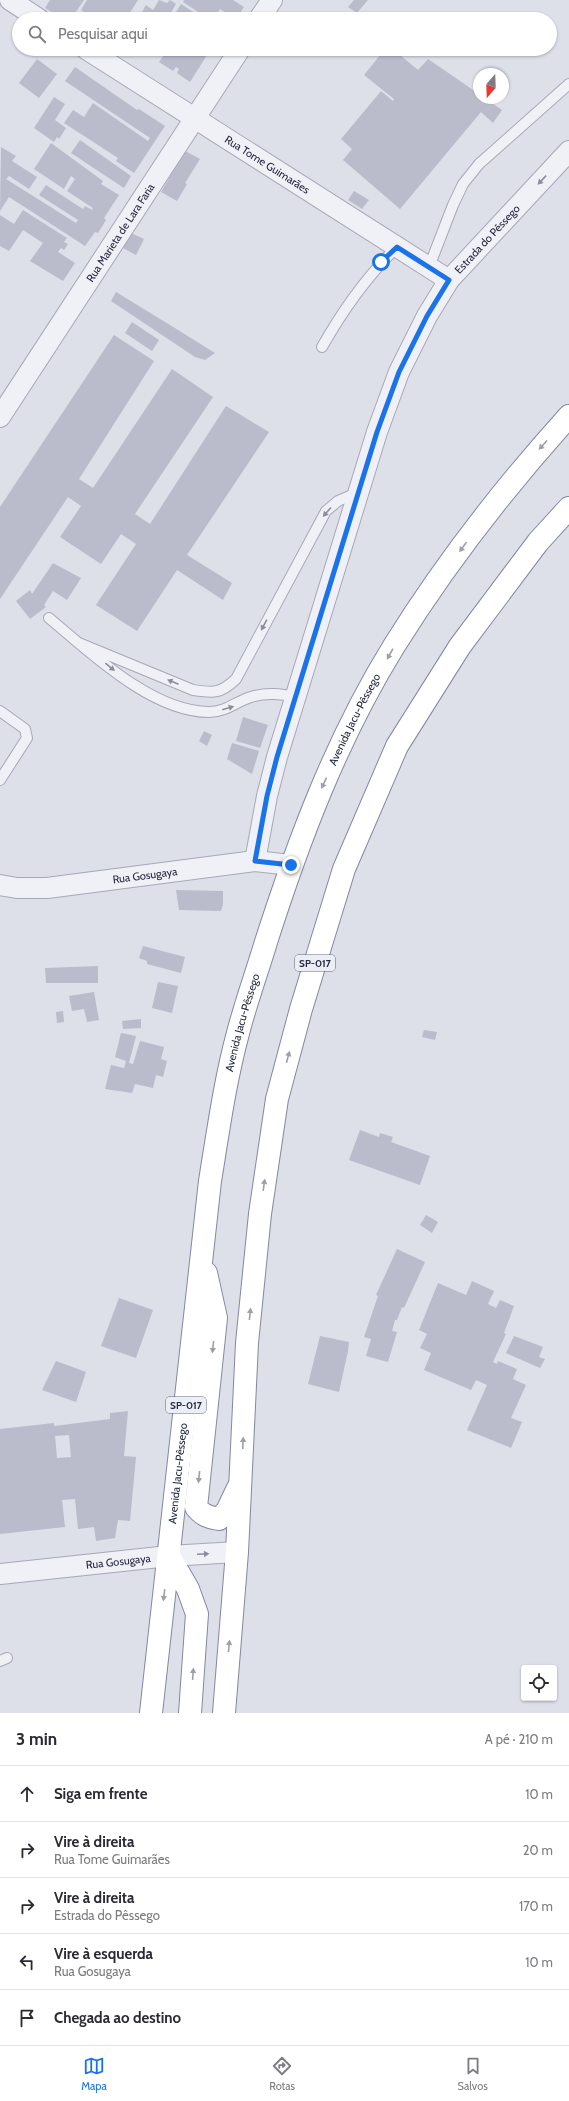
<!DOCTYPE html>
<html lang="pt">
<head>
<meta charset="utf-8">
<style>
	:root { --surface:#fff; --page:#f7f7f7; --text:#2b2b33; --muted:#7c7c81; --line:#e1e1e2; --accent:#1a73e8 }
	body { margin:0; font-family:Cabin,sans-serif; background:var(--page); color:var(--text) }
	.controls { position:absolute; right:12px; bottom:12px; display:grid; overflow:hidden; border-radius:4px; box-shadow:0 1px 3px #0004 }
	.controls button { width:36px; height:36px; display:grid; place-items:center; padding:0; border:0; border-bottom:1px solid var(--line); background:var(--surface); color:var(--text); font:20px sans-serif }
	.compass { position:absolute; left:473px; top:68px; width:36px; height:36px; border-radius:50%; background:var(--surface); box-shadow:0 1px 3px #0004; rotate:199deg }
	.stop { position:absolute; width:12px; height:12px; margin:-9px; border:3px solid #1a73e8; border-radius:50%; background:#fff }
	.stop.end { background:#1a73e8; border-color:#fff; box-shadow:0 1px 4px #0008 }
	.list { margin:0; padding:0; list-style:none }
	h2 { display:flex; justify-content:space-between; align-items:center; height:52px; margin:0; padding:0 16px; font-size:17px }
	h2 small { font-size:13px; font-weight:400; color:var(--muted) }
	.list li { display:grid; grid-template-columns:26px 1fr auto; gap:12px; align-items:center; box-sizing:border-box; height:56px; padding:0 16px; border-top:1px solid var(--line) }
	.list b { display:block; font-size:15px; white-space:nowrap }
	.list p { margin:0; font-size:13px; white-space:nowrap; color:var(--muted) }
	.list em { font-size:13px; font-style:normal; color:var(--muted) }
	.icon { flex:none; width:22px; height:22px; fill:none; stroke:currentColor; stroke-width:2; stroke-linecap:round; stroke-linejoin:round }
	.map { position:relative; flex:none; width:569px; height:1713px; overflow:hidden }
	.search { position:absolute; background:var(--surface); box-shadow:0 1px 3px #0004; left:12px; right:12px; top:12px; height:44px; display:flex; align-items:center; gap:10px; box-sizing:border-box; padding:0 14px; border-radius:22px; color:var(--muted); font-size:15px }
	.sheet { height:332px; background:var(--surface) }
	nav { display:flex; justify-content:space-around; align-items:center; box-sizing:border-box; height:56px; border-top:1px solid var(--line); background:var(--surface); font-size:11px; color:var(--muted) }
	nav a { display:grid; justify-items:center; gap:2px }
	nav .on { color:var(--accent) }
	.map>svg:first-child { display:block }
</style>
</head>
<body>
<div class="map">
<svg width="569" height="1713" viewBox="0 0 569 1713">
	<rect width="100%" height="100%" fill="#dddfe9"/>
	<path fill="#babccc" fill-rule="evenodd" d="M50,0H84L71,19H63L45,8Z
		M87,0H138L126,19H89L87,18L88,15L81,10Z
		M159,0L167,3L170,0L176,4L167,19H138L146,5L153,10Z
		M184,0H233L244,7L236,19L220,9L214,19H209L183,2Z
		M354,0H368L357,13L348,7Z
		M181,4L204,19H176L173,17Z
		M168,49H191L195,52L198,49L207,55L190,82L177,73L179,69L176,67L173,71L159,62Z
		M385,49H393L418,70L428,59L479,94V98H485L502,110L493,123L481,112L400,209L343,160L352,149L341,139L381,91L393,101L394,99L364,75Z
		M37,59L57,74L39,98L19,83Z
		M75,67L137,110L139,109L165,126L134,173L116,161L118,158L64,123L73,110L84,117L93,103L148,141L150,138L65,81Z
		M54,97L65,104L55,120L66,128L59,139L57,137L54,142L34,128Z
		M80,140L131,176L124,188L71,153Z
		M51,143L103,181L101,184L119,195L104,218L106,220L98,233L95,232L85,246L9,197L0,211L1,147L16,156L12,161L37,177L29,189L9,176L6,179L76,223L78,220L39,195L46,185L83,209L85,206L92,210L93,208L67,191L75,179L71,176L64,189L34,169Z
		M185,151L200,159L185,183L187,184L177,201L161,192Z
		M354,191L369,200L362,209L348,200Z
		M23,210L67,238L64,242L68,244L64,250L61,248L58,252L75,263L63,281L30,261L43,243L23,230L9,251L0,246V215L14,224Z
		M129,232L144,239L136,255L121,247Z
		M116,292L170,325L215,353L205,360L195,357L111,301Z
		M132,322L159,340L152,351L125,333Z
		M114,335L154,361L79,479L93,488L172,369L213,397L135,514L150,524L226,406L269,432L187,555L232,583L223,600L177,570L137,631L96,605L136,544L121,534L101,564L60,537L81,506L68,497L0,599V507Z
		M53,563L81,578L67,600L53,591L44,605L46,607L30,619L16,601L30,590L32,594Z
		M243,717L268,725L260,748L236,741Z
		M204,731L212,735L207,746L199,741Z
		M232,743L259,751L252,774L227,759Z
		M176,890L223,891V904L221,911L179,910Z
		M143,946L185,957L181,973L147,964V961L139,958Z
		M98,966V983H46L45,968Z
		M158,982L178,986L172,1013L152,1008Z
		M94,992L99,1020L87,1022L84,1009L72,1011L69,996Z
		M63,1011L64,1022L57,1023L56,1012Z
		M141,1019V1028L123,1029L122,1021Z
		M424,1030L437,1032L435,1040L422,1037Z
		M121,1033L136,1036L129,1063L133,1064L140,1041L164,1047L161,1059L167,1061L163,1077L156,1075L153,1088L135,1084L132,1093L105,1089L111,1065L124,1068L126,1061L115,1057Z
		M360,1130L379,1137L380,1133L393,1137L391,1142L430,1156L420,1185L349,1160Z
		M426,1215L438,1222L432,1233L420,1225Z
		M397,1249L425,1262L404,1308L402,1307L397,1320H395L392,1331L397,1332L388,1362L366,1356L371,1339L364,1337L378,1296L376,1295Z
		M472,1281L494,1291L488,1304L496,1308L500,1300L514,1306L504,1333L506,1334L493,1362L497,1364L498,1361L517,1369L513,1379L526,1385L511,1418L522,1422L511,1448L467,1430L487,1385L476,1380L471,1390L424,1370L431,1353L420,1348L427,1334L419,1330L438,1283L466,1295Z
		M119,1298L153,1310L136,1358L101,1346Z
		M320,1336L349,1342L348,1351L339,1392L308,1384Z
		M514,1336L543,1347L539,1357L545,1359L540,1368L506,1353Z
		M56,1361L86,1372L76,1402L42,1390Z
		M128,1411L124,1456L136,1457L130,1521L118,1520L115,1538L96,1541L94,1527L78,1529L75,1499L62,1500L65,1527L0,1534V1429L54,1423V1426L110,1419V1413ZM69,1435L71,1457L57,1458L55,1436Z"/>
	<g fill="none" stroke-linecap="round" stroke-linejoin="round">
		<defs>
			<path id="service" d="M429,267L453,205L463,184L479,164L569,84
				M322,347C343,310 366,277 397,247
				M49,618C90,652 152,712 209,712C226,712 237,701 251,697C267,692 281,694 296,697
				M79,643L193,690C214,693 220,694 236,679L326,511L338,501L359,492
				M0,711L25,729L27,738L0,780
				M0,1661L7,1658"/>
			<g id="minor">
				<path d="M10,0L39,19"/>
				<path d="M259,19L272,0"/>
				<path id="s1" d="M86,49L449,280"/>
				<path id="s2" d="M0,417L240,49"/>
				<path id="s3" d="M255,861L267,796L277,757L377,432L399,372L427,316L449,280L569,151"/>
				<path id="s4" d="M0,885L17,888H47L255,861L291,865"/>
				<path id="s5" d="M0,1574L169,1556L237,1552"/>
			</g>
			<g id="trunk">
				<path d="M206,1273L216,1318L196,1507C203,1516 209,1517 219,1519L227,1511L238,1488"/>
				<path d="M169,1556L188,1589L197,1614L190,1713"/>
				<path id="s6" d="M151,1713L210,1181C218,1132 225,1081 238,1033C246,1002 257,972 266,942C299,839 337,738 394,646C445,564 505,487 569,416"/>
				<path d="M224,1713L237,1552L247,1343L260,1214L277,1099L301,1009L344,869L397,746L460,646L538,542L569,508"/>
			</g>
		</defs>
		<use href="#service" stroke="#a6a8b7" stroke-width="12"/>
		<use href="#minor" stroke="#a6a8b7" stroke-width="22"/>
		<use href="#trunk" stroke="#8388a1" stroke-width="24"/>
		<use href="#service" stroke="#f0f1f6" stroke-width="10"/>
		<use href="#minor" stroke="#f0f1f6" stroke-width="20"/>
		<use href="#trunk" stroke="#fff" stroke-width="22"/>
	</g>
	<defs><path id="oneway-solid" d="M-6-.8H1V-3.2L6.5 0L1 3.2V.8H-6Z"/></defs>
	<g fill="#8a8d9c">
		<use href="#oneway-solid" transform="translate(542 180) rotate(133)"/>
		<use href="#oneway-solid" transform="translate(327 512) rotate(131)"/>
		<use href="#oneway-solid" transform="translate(264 625) rotate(118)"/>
		<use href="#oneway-solid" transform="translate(110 667) rotate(39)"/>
		<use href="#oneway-solid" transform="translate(173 682) rotate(-157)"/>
		<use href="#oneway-solid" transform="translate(228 708) rotate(-16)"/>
		<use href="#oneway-solid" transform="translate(203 1554) rotate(-3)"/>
	</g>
	<g fill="#9d9faa">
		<use href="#oneway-solid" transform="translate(543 445) rotate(132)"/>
		<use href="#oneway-solid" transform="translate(463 547) rotate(126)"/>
		<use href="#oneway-solid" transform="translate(390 654) rotate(119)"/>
		<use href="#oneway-solid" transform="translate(324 783) rotate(115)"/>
		<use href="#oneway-solid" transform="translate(288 1057) rotate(-75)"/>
		<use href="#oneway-solid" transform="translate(264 1185) rotate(-82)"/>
		<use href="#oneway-solid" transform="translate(250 1314) rotate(-84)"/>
		<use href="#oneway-solid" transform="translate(213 1347) rotate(96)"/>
		<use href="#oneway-solid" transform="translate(243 1443) rotate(-88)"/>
		<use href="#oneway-solid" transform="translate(199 1477) rotate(96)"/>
		<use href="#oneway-solid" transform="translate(164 1595) rotate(97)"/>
		<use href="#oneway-solid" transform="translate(229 1646) rotate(-85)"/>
		<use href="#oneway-solid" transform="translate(193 1674) rotate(-86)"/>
	</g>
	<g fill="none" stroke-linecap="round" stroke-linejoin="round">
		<path stroke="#1a73e8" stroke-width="5" d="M291,865L255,861L267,796L277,757L377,432L399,372L427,316L449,280L397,247L381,262"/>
	</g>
	<g text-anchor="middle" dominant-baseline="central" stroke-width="4" stroke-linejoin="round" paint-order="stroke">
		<g fill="#eceef6" stroke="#616477" stroke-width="1">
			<rect x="295" y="955" width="40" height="16" rx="3"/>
			<rect x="166" y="1397" width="40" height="16" rx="3"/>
		</g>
		<g font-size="10" font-weight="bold" fill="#252941">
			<text x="315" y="963">SP-017</text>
			<text x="186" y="1405">SP-017</text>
		</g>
		<g font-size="11" fill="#252941" stroke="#eceef6">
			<text stroke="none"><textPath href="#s1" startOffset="215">Rua Tome Guimarães</textPath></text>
			<text stroke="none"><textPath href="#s2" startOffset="220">Rua Marieta de Lara Faria</textPath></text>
			<text stroke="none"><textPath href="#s3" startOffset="671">Estrada do Pêssego</textPath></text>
			<text stroke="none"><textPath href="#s6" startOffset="1021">Avenida Jacu-Pêssego</textPath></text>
			<text stroke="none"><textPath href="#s4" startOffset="146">Rua Gosugaya</textPath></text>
			<text stroke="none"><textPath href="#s6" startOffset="697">Avenida Jacu-Pêssego</textPath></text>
			<text stroke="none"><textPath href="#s6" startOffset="241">Avenida Jacu-Pêssego</textPath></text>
			<text stroke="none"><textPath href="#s5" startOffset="119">Rua Gosugaya</textPath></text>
		</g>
	</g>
</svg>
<div class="controls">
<button><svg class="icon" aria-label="locate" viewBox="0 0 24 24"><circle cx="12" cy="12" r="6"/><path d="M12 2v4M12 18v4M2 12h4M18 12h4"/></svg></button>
</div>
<svg class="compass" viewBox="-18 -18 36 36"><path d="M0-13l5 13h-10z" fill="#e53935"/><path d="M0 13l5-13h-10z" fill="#7c7c81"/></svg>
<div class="stop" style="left:381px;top:262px"></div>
<div class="stop end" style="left:291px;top:865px"></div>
<div class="search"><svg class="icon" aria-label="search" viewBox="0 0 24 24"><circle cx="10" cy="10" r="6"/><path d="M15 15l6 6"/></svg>Pesquisar aqui</div>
</div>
<section class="sheet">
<h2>3 min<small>A pé · 210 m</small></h2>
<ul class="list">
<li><svg class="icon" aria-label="ahead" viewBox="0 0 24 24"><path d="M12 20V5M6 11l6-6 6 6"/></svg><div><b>Siga em frente</b></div><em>10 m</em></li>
<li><svg class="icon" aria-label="right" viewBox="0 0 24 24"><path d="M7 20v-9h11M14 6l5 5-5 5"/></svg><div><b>Vire à direita</b><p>Rua Tome Guimarães</p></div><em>20 m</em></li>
<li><svg class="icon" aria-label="right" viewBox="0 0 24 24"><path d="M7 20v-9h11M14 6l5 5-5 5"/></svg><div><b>Vire à direita</b><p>Estrada do Pêssego</p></div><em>170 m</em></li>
<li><svg class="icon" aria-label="left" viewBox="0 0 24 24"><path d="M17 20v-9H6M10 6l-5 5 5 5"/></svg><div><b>Vire à esquerda</b><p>Rua Gosugaya</p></div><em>10 m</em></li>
<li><svg class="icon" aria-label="arrive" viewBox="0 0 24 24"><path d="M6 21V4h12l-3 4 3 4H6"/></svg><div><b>Chegada ao destino</b></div></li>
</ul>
</section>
<nav>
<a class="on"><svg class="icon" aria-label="map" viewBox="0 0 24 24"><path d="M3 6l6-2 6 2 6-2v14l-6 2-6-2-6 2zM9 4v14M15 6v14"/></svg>Mapa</a>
<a><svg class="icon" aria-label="directions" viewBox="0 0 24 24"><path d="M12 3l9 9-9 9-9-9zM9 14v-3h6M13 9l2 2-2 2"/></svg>Rotas</a>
<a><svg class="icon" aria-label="saved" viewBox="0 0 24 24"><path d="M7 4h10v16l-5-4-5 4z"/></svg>Salvos</a>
</nav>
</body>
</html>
